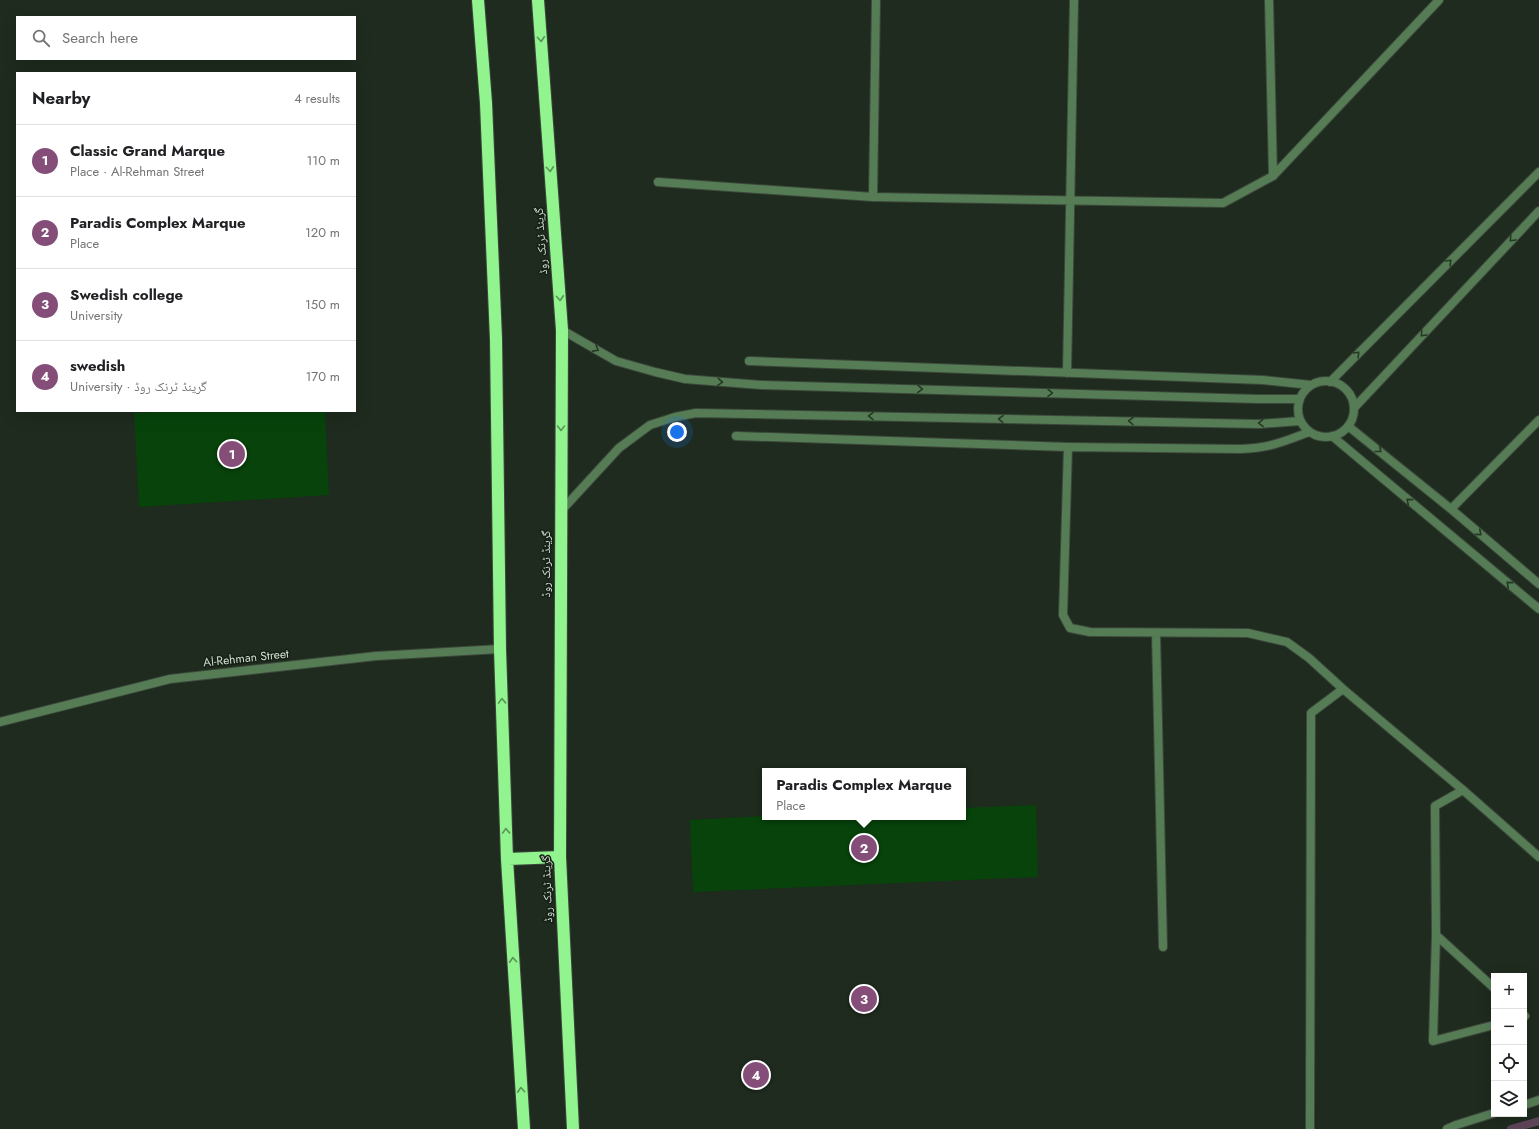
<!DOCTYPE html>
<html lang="en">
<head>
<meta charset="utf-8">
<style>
	:root { --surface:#fff; --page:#f6f6f6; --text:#202124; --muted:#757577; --line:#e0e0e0; --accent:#844e79 }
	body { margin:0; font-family:Jost,"Noto Naskh Arabic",sans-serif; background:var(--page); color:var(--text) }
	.controls { position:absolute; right:12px; bottom:12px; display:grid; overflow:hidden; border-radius:0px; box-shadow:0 4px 16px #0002 }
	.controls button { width:36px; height:36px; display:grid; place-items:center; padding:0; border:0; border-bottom:1px solid var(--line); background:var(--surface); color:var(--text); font:20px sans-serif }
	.you { position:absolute; left:677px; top:432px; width:14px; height:14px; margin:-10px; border:3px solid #fff; border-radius:50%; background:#1a73e8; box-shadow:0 0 0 6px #1a73e833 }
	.badge { display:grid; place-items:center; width:26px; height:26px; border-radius:50%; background:var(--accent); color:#fff; font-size:13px; font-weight:700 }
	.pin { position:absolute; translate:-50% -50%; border:2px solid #fff; box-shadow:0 1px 4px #0006 }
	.popup { position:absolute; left:762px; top:768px; width:204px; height:52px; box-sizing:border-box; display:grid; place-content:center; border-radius:0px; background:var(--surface); filter:drop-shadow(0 1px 3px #0005); font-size:13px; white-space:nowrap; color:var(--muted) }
	.popup b { font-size:15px; color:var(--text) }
	.popup::after { content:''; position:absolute; left:50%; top:100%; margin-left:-8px; border:8px solid transparent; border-top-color:var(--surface) }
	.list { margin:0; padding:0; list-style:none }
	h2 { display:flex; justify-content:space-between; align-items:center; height:52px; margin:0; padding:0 16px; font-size:17px }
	h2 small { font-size:13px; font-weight:400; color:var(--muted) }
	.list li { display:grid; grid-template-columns:26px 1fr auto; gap:12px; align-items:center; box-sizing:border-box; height:72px; padding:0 16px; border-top:1px solid var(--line) }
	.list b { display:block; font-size:15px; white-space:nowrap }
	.list p { margin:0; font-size:13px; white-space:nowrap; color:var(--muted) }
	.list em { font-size:13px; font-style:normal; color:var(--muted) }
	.icon { flex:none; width:22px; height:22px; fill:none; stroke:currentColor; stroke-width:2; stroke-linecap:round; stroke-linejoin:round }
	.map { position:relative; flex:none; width:1539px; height:1129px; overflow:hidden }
	.search { position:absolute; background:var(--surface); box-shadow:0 4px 16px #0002; left:16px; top:16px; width:340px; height:44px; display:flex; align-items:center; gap:10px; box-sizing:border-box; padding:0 14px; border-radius:0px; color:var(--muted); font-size:15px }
	.panel { position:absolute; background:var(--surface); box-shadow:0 4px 16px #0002; left:16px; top:72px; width:340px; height:340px; border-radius:0px }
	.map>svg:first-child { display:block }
</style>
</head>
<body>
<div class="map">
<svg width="1539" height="1129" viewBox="0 0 1539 1129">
	<rect width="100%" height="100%" fill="#1e2b1e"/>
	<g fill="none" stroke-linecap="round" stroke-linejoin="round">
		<path stroke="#5e4458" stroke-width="8" d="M1511,1129L1539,1121"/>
	</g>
	<path fill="#07430b" d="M172,411H325L329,495L139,507L134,413Z
		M1036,805L1038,877L693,892L690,820L765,816L963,817V808Z"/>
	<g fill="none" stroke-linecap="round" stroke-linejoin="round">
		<defs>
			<path id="street" d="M1269,0L1273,176
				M658,182L873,197L1223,203L1273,176L1439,0
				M873,197L876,0
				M562,330L616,361L655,372L685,379L761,385L1258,399H1300
				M749,361L1263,380L1311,385
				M1067,373L1074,0
				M1298 409a28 28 0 1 1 56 0a28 28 0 1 1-56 0Z
				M1330,382L1539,172
				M1354,408L1539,211
				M1348,426L1451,509L1539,584
				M736,436L1068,447L1240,449C1269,448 1283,442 1309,432
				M1332,436L1539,609
				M1068,447L1063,615L1070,628L1090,632L1248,633L1287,642L1309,658L1343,689L1463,790L1539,857
				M1451,509L1539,420
				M561,511L619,448L650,425L675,417L696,413L1259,424L1300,421
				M1156,633L1163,947
				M0,722L170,679L376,656L500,649
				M1463,790L1435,806L1436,935L1433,1041L1494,1025
				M1436,935L1494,988
				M1524,1015L1525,1016L1524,1017
				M1524,1105L1539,1100
				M1310,1129L1311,713L1343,689
				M1447,1129L1456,1125L1494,1113"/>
			<path id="highway" d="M478,0L486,103L496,339L500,649L507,859L524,1129
				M538,0L562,330L560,857L573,1129
				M507,859L560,857"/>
		</defs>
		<use href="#street" stroke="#3b483b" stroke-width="10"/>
		<use href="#highway" stroke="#3b483b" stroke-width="14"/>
		<use href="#street" stroke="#567c55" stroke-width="8"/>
		<use href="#highway" stroke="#92f48f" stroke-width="12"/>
	</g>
	<defs><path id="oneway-chevron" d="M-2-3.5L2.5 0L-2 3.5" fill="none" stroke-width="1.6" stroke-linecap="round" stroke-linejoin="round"/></defs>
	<g stroke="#5a9558">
		<use href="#oneway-chevron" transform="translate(541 39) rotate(86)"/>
		<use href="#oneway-chevron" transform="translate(550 169) rotate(86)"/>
		<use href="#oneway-chevron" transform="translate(560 298) rotate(86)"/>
		<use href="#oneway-chevron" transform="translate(561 428) rotate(90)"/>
		<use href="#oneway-chevron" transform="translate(502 701) rotate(-92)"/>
		<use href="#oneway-chevron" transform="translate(506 831) rotate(-92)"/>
		<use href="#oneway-chevron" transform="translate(513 960) rotate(-94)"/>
		<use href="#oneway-chevron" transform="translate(521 1090) rotate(-94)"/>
	</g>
	<g stroke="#253824">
		<use href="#oneway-chevron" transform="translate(1512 239) rotate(133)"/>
		<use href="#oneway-chevron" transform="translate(1449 262) rotate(-45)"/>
		<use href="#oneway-chevron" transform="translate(1423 334) rotate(133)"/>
		<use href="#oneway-chevron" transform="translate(596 349) rotate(29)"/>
		<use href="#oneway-chevron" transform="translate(1357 354) rotate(-45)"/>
		<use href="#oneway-chevron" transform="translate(720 382) rotate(4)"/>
		<use href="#oneway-chevron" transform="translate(920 389) rotate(2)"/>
		<use href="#oneway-chevron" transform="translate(1050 393) rotate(2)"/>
		<use href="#oneway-chevron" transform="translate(871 416) rotate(-179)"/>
		<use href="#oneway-chevron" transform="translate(1001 419) rotate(-179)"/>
		<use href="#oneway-chevron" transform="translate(1131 421) rotate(-179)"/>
		<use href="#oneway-chevron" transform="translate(1261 423) rotate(178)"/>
		<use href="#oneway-chevron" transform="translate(1379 450) rotate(39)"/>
		<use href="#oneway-chevron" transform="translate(1409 501) rotate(-140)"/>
		<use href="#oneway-chevron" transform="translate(1479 533) rotate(40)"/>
		<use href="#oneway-chevron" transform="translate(1509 584) rotate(-140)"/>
	</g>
	<g text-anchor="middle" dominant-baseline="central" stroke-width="3" stroke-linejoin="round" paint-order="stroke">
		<g font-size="12" fill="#d6dfd6" stroke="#152114">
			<text transform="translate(541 241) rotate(-94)">گرینڈ ٹرنک روڈ</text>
			<text transform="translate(546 564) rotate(-90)">گرینڈ ٹرنک روڈ</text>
			<text transform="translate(246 658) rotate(-6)">Al-Rehman Street</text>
			<text transform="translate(547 889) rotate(-92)">گرینڈ ٹرنک روڈ</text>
		</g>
	</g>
</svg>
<div class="controls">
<button>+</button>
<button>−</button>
<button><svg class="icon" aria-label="locate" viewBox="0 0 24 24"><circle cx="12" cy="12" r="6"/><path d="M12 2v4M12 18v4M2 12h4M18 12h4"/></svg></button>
<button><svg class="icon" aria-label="layers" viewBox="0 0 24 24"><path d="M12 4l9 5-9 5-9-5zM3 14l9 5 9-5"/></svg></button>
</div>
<div class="you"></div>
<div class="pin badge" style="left:232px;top:454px">1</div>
<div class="pin badge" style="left:864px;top:848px">2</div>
<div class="popup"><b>Paradis Complex Marque</b>Place</div>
<div class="pin badge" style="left:864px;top:999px">3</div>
<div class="pin badge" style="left:756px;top:1075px">4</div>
<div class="search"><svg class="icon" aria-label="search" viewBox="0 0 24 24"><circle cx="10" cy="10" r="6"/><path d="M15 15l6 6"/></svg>Search here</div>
<section class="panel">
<h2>Nearby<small>4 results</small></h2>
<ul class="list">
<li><span class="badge">1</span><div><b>Classic Grand Marque</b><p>Place · Al-Rehman Street</p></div><em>110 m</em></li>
<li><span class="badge">2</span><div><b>Paradis Complex Marque</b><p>Place</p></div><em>120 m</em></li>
<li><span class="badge">3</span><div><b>Swedish college</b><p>University</p></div><em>150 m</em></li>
<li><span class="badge">4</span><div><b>swedish</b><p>University · گرینڈ ٹرنک روڈ</p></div><em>170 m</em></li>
</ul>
</section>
</div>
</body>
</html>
